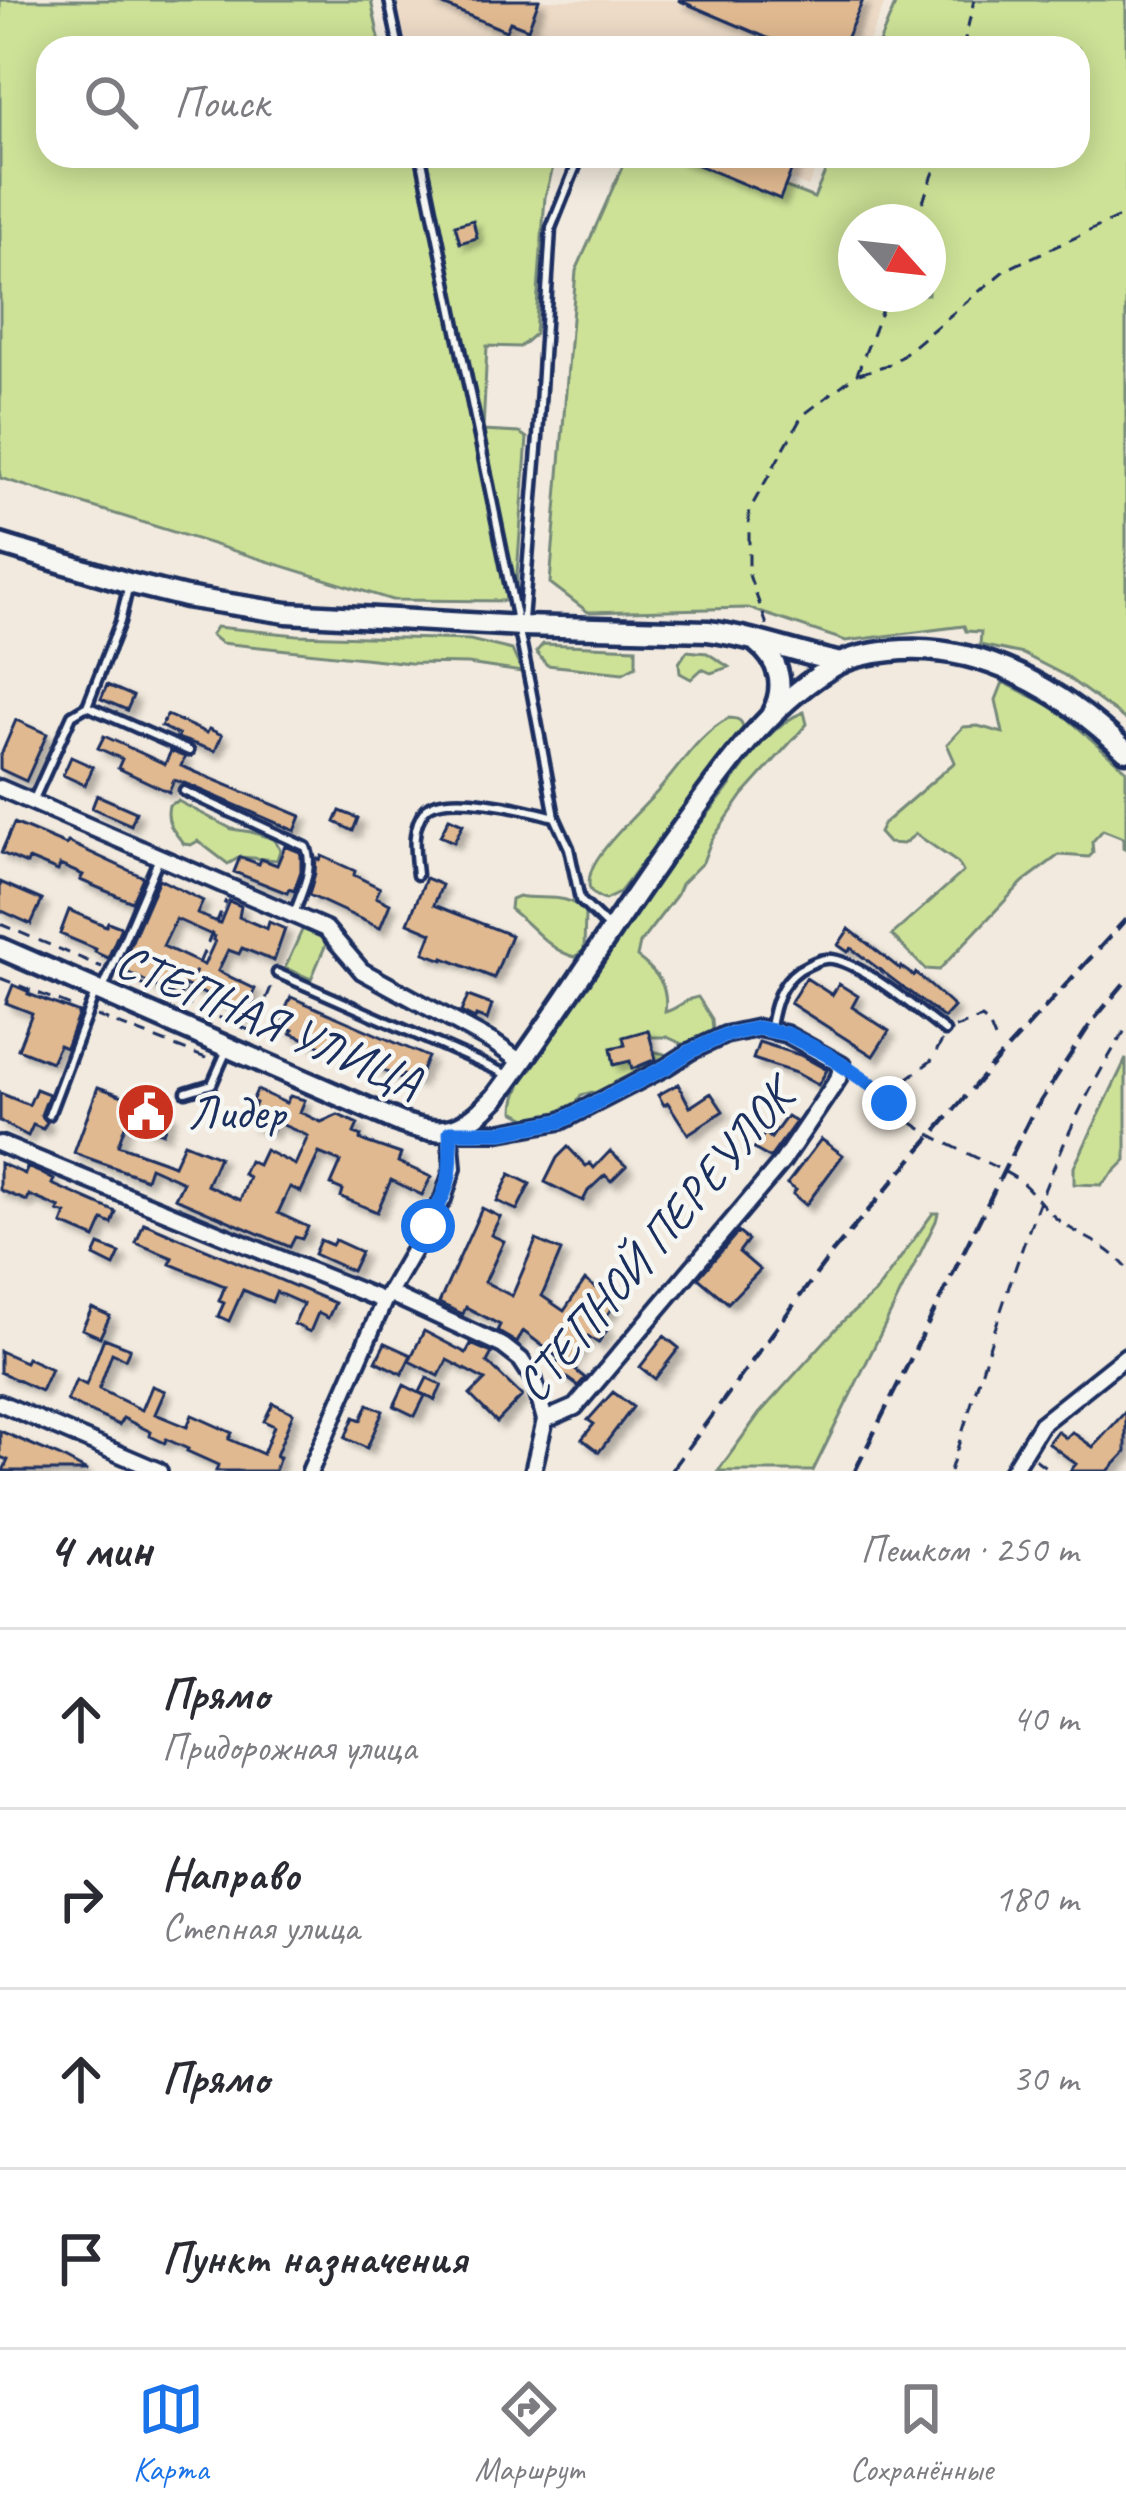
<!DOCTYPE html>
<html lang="ru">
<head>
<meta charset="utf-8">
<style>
	:root { --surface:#fff; --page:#f7f7f7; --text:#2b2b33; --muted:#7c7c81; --line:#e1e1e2; --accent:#1a73e8 }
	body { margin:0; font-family:Caveat,sans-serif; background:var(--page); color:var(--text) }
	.compass { position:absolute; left:838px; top:204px; width:108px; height:108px; border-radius:50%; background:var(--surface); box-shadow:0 6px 30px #0003; rotate:117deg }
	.stop { position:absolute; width:36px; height:36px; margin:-27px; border:9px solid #1a73e8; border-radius:50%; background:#fff }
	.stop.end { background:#1a73e8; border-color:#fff; box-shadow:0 3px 12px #0008 }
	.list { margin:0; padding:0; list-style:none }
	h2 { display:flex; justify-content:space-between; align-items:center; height:156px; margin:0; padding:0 48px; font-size:51px }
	h2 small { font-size:39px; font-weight:400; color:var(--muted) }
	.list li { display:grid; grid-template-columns:78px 1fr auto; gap:36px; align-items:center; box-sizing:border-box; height:180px; padding:0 48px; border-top:3px solid var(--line) }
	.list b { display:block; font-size:45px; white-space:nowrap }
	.list p { margin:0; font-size:39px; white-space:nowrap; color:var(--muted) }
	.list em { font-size:39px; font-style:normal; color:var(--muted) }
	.icon { flex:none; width:66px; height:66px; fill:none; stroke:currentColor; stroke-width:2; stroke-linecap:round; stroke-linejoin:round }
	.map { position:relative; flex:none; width:1126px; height:1471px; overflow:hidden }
	.search { position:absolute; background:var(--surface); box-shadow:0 6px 30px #0003; left:36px; right:36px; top:36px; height:132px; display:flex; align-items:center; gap:30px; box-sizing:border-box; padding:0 42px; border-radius:36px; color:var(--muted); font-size:45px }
	.sheet { height:876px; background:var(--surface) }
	nav { display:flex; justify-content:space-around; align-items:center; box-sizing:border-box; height:168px; border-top:3px solid var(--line); background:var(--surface); font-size:33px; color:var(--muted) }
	nav a { display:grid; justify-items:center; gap:6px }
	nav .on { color:var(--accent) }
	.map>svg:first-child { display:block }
</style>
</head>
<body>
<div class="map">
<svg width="1126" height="1471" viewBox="0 0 1126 1471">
	<defs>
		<filter id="shadow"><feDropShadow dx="6" dy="6" stdDeviation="3" flood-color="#0004"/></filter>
	</defs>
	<rect width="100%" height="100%" fill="#f2eade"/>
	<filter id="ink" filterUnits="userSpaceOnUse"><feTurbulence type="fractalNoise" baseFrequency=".00833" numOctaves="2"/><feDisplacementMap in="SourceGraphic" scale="24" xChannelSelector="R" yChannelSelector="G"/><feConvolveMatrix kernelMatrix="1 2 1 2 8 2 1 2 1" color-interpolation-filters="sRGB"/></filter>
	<g filter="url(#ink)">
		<path fill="#eddbc7" d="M397,0H886L866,48H407Z
			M738,156H821L808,187Z"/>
		<path fill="#cde297" stroke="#74887a" stroke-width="3" fill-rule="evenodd" d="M0,0H371L381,48H48V156H556L545,197L535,334L520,347L487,346L483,431L520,433L527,438L515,601L392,600L0,478Z
			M897,0H1126V720L1064,675L1023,654L980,645L981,632L966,631L964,626L846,641L748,608L588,612L550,583L576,271L627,156H707L814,198L832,156H1078V48H877ZM856,222H928V294H856Z
			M216,627L297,635L470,640L512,650L522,672L468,664L410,663L221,643L211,635Z
			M543,644L636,648V666L623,673L547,665L536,652Z
			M687,651L707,653L729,667L711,673L702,669L691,679L680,673L679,663Z
			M1003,682L1057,709L1126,770V850L1123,848V838L1103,830L1092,842L1093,853L1089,857L1059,855L1023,882L939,970L925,969L892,935L963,872L958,863L916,834L903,844L888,843L879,833L884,823L955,762L947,744L963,727L978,726L1003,733L996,700Z
			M804,712L807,724L743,795L711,841L703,862L681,884L676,896L640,943L637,957C657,972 669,986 665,1012C678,1009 684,999 698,997L712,1019L713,1030L687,1046L667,1037H648V1050L673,1056L602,1097L592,1092L581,1095L572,1111L554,1115L549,1126L543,1127L514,1111C513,1080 567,1006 590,984C631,917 677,853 726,791C747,763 769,725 804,712Z
			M729,718C736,719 741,718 743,727C745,738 730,750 723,758C685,799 654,849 619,893L605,900C590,895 586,887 591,872C597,850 640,811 657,792C679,768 699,733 729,718Z
			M178,801L232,829L251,832L274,839L280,850L277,860L240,857L228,864L198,841L191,845L184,844C173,831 165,822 169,805Z
			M518,896C543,901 567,891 585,913L584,950L575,957C548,950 532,925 510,909L511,899Z
			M304,926L329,937L311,979L285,968Z
			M1126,1059V1160L1101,1185L1074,1184V1167Z
			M933,1213H938L936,1221L813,1471H718L759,1414L844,1320L875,1293Z"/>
		<path fill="#e0b990" stroke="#1b2f5e" stroke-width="3" fill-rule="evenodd" filter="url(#shadow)" d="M431,0H539L528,29L510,22L506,31Z
			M678,0H863L842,48H791Z
			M676,156H797L780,199Z
			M473,220L477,238L460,243L455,225Z
			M107,685L133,696L127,710L101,699Z
			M167,715L207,733L209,729L222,735L215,751L177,738L179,735L161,726Z
			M16,720L47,734L26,781L0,769V757Z
			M104,736L165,764L171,751L185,757L181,766L301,816L295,831L187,784L174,780L169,792L118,768L122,759L98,748Z
			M71,757L93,767L85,785L63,775Z
			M97,795L136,812L131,825L92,808Z
			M340,811L358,818L353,831L335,822Z
			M449,818L463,824L454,842L440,836Z
			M14,823L66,845L68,842L143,877L132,902L80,880L83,875L60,865L58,871L29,859L27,864L1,853Z
			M285,846L300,852L301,856V871L294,891L289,889L287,893L234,872L240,857L259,864L261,859L277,865Z
			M322,856L355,871L354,875L380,888L376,897L390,904L380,928L309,895L315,873L316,858L320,860Z
			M426,878L442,885L434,905L511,935L494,978L444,958L443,960L424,953L432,933L408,923Z
			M159,879L203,901L197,914L220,923L229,901L241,906L239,917L267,929L269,922L285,929L274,961L242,948L239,954L228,950L218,971L255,989L249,1001L253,1003L246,1018L233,1011L235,1008L185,985L179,998L123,970L122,964ZM176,919L214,936L213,940L215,941L204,965L163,946Z
			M0,882L42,900L31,924L0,910Z
			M69,910L106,926L108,922L121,927L108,958L95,952L96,949L60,934Z
			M849,929L900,969L901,967L914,976L916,973L954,1007L944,1018L851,948L848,952L838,945Z
			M806,978L832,995L839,984L858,996L852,1007L889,1031L873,1056L790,1003Z
			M13,985L29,992L28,994L79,1013L66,1048L59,1045L51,1062L18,1049L32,1013L6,1003Z
			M468,996L492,1005L487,1020L476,1016L475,1019L461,1012Z
			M291,997L428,1057L417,1081L403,1075L401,1079L335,1047L333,1051L291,1033L293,1030L279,1024Z
			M648,1030L656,1059L632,1069L630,1061L614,1065L611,1048L625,1045L623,1037Z
			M759,1042L800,1055L827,1070L818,1085L796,1073L753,1059Z
			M678,1084L690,1107L711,1093L723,1111L688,1134L668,1103L664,1105L658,1095Z
			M98,1087L170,1113L163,1133L127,1120L118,1145L174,1165L184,1143L219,1157L207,1185L240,1200L249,1177L243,1174L249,1161L258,1165L265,1150L295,1165L308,1136L276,1122L271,1132L248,1122L256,1103L252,1101L257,1090L286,1103L290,1096L305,1100L300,1112L321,1122L338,1115L358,1124L354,1133L361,1136L360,1140L401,1154L398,1162L431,1177L422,1195L391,1180L377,1212L341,1197L343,1190L331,1185L341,1162L319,1153L301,1192L290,1187L278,1213L308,1227L302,1239L295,1237L290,1247L175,1198L183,1182L150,1167L146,1179L74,1153Z
			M36,1089L49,1094L41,1115L47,1122L43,1129L33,1125L28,1136L0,1121V1093L29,1105Z
			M787,1116L796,1122L770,1158L754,1149L765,1133L771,1138Z
			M821,1139L843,1155L806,1205L793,1194L796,1190L787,1184Z
			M568,1147L586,1166L590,1163L594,1168L610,1151L626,1166L611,1181L605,1175L588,1191L583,1201L545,1182L557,1158Z
			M0,1163L25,1174L27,1167L39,1172L54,1180L52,1184L116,1212L112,1224L103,1220L95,1238L62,1224L66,1214L58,1211L60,1208L29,1195L27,1201L0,1190Z
			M510,1174L530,1184L517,1210L497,1201Z
			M482,1208L500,1217L491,1235L504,1241L485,1282L512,1296L536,1240L561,1251L542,1296L564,1311L585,1280L616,1302L600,1325L607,1330L598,1343L588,1336L569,1365L585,1378L578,1386L553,1368L560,1359L523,1331L517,1343L497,1331L500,1325L466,1307L463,1314L439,1303Z
			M144,1223L335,1303L328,1318L318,1313L310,1332L294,1324L303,1304L276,1292L272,1302L243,1290L229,1321L218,1316L224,1303L219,1301L225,1286L170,1264L173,1258L136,1243Z
			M738,1232L748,1240L739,1252L760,1270L728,1303L698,1278Z
			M320,1240L332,1245L335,1240L361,1252L352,1271L314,1254Z
			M99,1245L120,1253L114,1266L94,1256Z
			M92,1308L110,1316L100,1337L82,1329Z
			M424,1331L466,1353L471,1344L492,1353L487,1362L522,1396L497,1422L470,1395L485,1380L447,1360L439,1376L409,1361Z
			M664,1336L679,1348L655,1379L640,1367Z
			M104,1338L130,1348L125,1359L112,1353L99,1389L142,1410L152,1386L165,1391L155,1414L187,1427L192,1415L232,1433L229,1439L263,1454L274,1426L264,1421L273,1403L293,1413L276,1456L280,1457L275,1471H216L218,1465L187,1451L188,1449L166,1439L165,1443L150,1436L151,1432L123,1418L119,1425L67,1401L76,1380L86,1385Z
			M385,1343L411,1355L402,1374L376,1361Z
			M0,1351L25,1362L27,1358L51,1369L41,1391L0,1372Z
			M427,1378L442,1385L435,1400L420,1392Z
			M404,1385L425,1396L415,1416L394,1406Z
			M613,1392L633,1407L599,1452L582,1439L594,1424L588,1420Z
			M368,1404L383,1411L367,1448L345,1438L354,1417L361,1420Z
			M1126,1411V1452L1108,1471H1070L1076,1464L1048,1443L1057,1431L1066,1438L1072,1432L1093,1447Z
			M0,1431L59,1456L87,1471H3L8,1460L0,1457Z"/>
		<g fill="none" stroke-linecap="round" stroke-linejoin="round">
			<defs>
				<path id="lane" d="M389,0L399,48
					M626,48L627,46
					M421,156L531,689L555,817L569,848L580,900L608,927
					M523,620L538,437L551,228L580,156
					M87,706L189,751
					M184,791L306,847C315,868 301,893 294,914
					M34,799L72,715L87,706L120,622L129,584
					M417,875C415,854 410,828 425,810C443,788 530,810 555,817
					M277,973L508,1075
					M103,989L159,858
					M770,1027C774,1004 779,984 799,970C806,966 816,960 825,959C853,955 921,1013 945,1031
					M186,1092L212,1084L227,1050
					M49,1115L95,993"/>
				<path id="street" d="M0,788L326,929L362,971L494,1043L521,1062
					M0,1144L384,1301
					M388,1293L503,1346L521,1360L534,1380L545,1420
					M0,1403L159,1471
					M310,1471L384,1301L443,1199L453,1168L450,1132H501L561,1121L666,1067L691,1051L725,1035L758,1028L786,1034L842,1065L838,1079L782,1162L575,1407L545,1420L533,1471
					M1012,1471L1041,1424L1126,1356"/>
				<path id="secondary" d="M0,544L129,583L185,597L287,613L522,626L708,631C754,637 796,653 841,663
					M757,643C780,661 786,687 772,713
					M0,948L402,1123C447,1139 464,1130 496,1097C561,1010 618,916 682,828C726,767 771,701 838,664C854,656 872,653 891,651C981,641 1063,691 1126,751"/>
			</defs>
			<use href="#lane" stroke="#1b2f5e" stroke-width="15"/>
			<use href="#street" stroke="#1b2f5e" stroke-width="22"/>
			<use href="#secondary" stroke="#1b2f5e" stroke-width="27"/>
			<path stroke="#1b2f5e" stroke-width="3" stroke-dasharray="12 9" stroke-linecap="butt" d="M963,48L974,0
				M915,222L940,156
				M859,374L893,363L1005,270L1126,214
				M767,625L749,575V511L802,416L857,374L888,294
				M0,924L102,967
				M122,976L251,1031
				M0,978L76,1008
				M183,1001L226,900
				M97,1016L211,1060
				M955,1028L982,1018L989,1024L995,1039
				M250,1037L272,985
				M853,1073L877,1091H890L931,1061L942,1041
				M883,1093C908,1134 977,1154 1017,1179C1033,1190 1042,1207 1057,1219C1082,1239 1102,1240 1126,1267
				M1035,1459L1051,1471
				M950,1471C999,1321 1039,1163 1126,1029"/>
			<use href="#lane" stroke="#f6f6f2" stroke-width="6"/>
			<use href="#street" stroke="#f6f6f2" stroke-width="14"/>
			<use href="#secondary" stroke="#f6f6f2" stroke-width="18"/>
			<path stroke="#1b2f5e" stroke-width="4.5" stroke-dasharray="18 9" stroke-linecap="butt" d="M671,1471L832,1253L988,1070L1126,919
				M855,1471L1031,1116L1091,1023L1126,981"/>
		</g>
	</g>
	<g fill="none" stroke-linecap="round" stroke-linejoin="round" filter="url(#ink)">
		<path stroke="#1a73e8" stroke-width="15" d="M428,1226C449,1188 453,1174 450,1132H501L561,1121L666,1067L691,1051L725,1035L758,1028L787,1034L826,1054L883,1093L889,1103"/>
	</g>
	<defs>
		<symbol id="civic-disc" viewBox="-11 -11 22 22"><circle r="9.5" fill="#c8321e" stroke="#f6f6f2"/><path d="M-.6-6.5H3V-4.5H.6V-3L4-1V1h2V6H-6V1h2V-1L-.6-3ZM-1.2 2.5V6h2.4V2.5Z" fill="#fff"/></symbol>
	</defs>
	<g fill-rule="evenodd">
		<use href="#civic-disc" x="113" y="1079" width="66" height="66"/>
	</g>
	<g text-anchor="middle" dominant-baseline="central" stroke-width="9" stroke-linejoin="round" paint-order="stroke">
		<g font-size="48" fill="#1b2f5e" stroke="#f6f6f2">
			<text transform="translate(269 1021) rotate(23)">СТЕПНАЯ УЛИЦА</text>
			<text transform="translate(654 1241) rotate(-50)">СТЕПНОЙ ПЕРЕУЛОК</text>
		</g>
		<g font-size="48" fill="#1b2f5e" stroke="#f6f6f2" text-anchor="start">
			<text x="188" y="1112">Лидер</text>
		</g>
	</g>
</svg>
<svg class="compass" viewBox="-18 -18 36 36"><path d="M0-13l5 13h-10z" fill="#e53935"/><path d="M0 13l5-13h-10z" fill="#7c7c81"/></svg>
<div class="stop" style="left:428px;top:1226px"></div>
<div class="stop end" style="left:889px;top:1103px"></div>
<div class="search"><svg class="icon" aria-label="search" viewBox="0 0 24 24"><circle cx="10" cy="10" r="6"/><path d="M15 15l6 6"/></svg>Поиск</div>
</div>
<section class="sheet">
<h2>4 мин<small>Пешком · 250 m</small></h2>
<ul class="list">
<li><svg class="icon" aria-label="ahead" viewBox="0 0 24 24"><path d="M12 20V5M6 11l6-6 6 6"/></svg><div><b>Прямо</b><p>Придорожная улица</p></div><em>40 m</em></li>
<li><svg class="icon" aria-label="right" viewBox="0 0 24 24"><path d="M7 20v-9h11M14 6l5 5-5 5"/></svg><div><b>Направо</b><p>Степная улица</p></div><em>180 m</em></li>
<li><svg class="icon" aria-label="ahead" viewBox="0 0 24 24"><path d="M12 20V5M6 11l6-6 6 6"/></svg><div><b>Прямо</b></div><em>30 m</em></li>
<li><svg class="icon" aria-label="arrive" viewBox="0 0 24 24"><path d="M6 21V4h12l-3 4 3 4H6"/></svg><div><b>Пункт назначения</b></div></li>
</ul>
</section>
<nav>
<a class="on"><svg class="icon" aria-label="map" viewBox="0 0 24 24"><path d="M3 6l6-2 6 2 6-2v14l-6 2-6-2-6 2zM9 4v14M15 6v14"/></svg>Карта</a>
<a><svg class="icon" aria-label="directions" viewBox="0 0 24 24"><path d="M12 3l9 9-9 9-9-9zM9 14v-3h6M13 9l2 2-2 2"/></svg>Маршрут</a>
<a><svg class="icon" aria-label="saved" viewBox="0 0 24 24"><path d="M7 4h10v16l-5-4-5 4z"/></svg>Сохранённые</a>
</nav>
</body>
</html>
